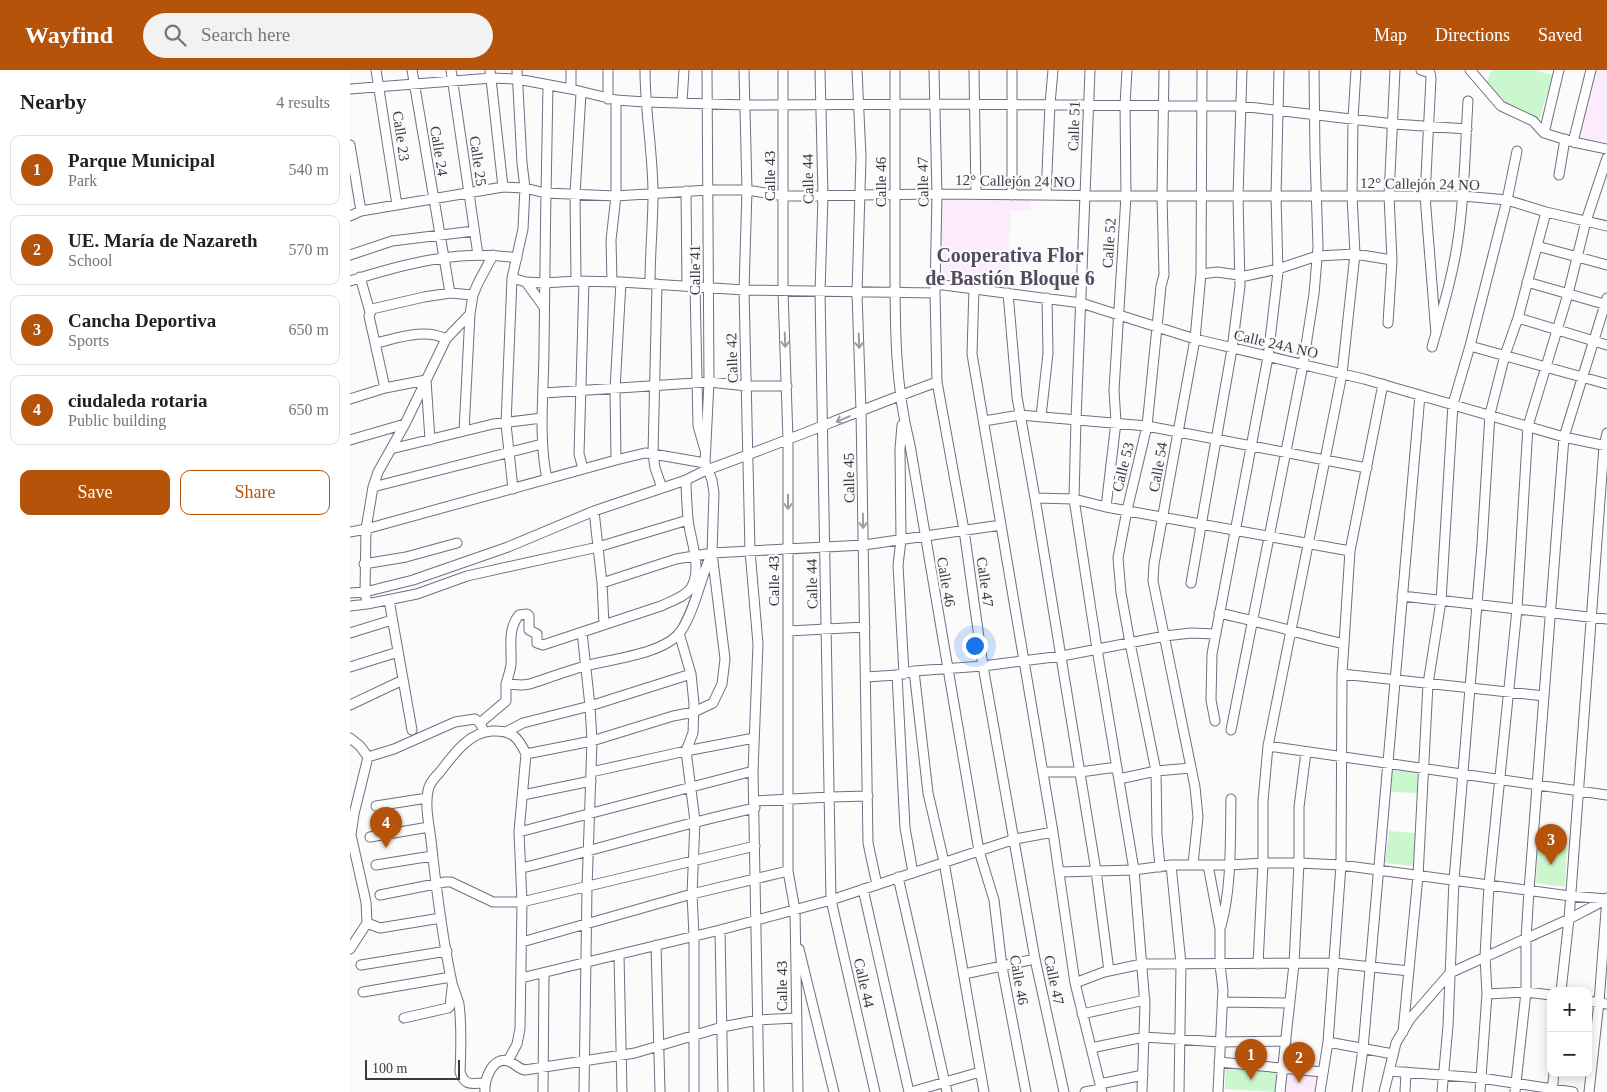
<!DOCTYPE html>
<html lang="en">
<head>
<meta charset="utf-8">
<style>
	:root { --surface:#fff; --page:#f2f2f2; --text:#222; --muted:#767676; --line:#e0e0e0; --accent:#b45309 }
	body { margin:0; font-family:Georgia,serif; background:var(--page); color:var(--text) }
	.controls { position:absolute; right:15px; bottom:15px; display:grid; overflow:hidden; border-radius:10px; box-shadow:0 2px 12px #0003 }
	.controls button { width:45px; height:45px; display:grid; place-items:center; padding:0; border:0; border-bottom:1px solid var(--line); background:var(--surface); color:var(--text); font:25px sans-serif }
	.scale { position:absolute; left:15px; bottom:12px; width:95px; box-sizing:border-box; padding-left:5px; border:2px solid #3d3944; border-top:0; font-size:14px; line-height:18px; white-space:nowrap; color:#3d3944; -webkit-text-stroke:4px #fbfbfb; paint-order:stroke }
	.you { position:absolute; left:624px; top:575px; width:18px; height:18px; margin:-12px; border:4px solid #fff; border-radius:50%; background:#1a73e8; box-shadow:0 0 0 8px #1a73e833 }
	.badge { display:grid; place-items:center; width:32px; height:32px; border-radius:50%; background:var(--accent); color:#fff; font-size:16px; font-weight:700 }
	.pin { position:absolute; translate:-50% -41px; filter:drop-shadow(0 1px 2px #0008) }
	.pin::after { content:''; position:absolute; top:26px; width:18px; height:15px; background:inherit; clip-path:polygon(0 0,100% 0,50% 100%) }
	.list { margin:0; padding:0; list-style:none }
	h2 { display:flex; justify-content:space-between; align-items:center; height:65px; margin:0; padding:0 20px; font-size:21px }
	h2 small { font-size:16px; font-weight:400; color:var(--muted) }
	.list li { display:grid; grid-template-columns:32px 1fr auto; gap:15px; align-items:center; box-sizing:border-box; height:70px; margin:0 10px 10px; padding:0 10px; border:1px solid var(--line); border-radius:10px }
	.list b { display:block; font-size:19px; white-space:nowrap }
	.list p { margin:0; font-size:16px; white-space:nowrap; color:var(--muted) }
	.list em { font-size:16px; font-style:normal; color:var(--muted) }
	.actions { display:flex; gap:10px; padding:15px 20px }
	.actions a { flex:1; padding:11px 0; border:1px solid var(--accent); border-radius:10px; text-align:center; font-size:18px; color:var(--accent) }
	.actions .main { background:var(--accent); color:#fff }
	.icon { flex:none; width:28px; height:28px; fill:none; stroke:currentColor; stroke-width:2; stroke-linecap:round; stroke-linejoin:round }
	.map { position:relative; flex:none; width:1257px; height:1022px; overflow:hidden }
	header { display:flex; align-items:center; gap:30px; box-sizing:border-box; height:70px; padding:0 25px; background:var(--accent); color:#fff }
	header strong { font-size:24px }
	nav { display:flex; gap:28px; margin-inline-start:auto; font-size:18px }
	.search { width:350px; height:45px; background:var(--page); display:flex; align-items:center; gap:12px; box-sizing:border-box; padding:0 18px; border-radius:28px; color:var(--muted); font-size:19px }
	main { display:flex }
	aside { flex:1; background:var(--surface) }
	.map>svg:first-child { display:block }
</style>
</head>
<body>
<header>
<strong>Wayfind</strong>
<div class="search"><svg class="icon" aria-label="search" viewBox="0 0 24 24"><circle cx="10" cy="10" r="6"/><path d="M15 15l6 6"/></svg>Search here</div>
<nav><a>Map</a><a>Directions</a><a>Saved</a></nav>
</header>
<main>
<aside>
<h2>Nearby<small>4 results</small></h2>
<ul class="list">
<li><span class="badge">1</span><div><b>Parque Municipal</b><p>Park</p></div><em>540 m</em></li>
<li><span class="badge">2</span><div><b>UE. María de Nazareth</b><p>School</p></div><em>570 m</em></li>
<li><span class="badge">3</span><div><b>Cancha Deportiva</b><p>Sports</p></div><em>650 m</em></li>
<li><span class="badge">4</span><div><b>ciudaleda rotaria</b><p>Public building</p></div><em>650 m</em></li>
</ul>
<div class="actions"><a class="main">Save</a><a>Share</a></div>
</aside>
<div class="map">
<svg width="1257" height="1022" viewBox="0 0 1257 1022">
	<rect width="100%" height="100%" fill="#fbfbfb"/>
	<path fill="#fcebfd" d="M1244,0H1257V72L1228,69Z
		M591,127L681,129V140L660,141L659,216L593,207Z
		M934,1001L967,1005L964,1022H932Z"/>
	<path fill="#caf7cd" d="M1142,0H1184L1203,5L1189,50L1153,36L1135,15Z
		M1042,698L1068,702L1067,723L1041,722Z
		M1039,761L1065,763L1063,796L1035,793Z
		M1188,776L1217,777L1215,817L1186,813Z
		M876,996L927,1000L925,1022L875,1019Z"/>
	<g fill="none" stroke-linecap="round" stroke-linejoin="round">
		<defs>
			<path id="minor" d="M26,0L47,135
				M62,0L100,223
				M101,0L128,185
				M140,0L153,117
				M167,0L172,93L175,118L173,159L162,208L176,212L194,213L226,211L271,212L394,220L585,223
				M258,0V29
				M295,0C295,42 303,83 303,124C303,154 300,183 300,213
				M394,0L397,120L394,220L400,481L408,574L403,701L409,1022
				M433,0V221L438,370V801L445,840L448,1022
				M470,0L473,126L470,222L481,830L525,1022
				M507,0L511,87L507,223L511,341L518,773L527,815
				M545,0C545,61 545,122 545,183C545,247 544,313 560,375L629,781L644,830L652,897L676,1022
				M584,0L587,124L585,223L587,312L614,460L633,596L685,889L714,1022
				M624,0L626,124
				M740,0L726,349L724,429L747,579L784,800L795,935L792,1022
				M1071,0L1080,3L1081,8L1075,126L1086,264
				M1120,0L1151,36L1183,51L1194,63L1223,72L1257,79
				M0,19L142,8L167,9L221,19L266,30L295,32L396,35L585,34L890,36L1044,54L1117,59
				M221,19V0
				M332,32L334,0
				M1194,63L1209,0
				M1223,72L1241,0
				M0,75L11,141
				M1209,105L1215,69
				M336,121L337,215
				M662,125V0
				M696,125L700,34L703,0
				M0,146L11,141L153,117L175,118L195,123L266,126L358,120H397L434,126L587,124L776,126H1113L1157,130L1167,81
				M1187,176L1257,195
				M0,185L42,171L124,161
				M851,204L867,202L895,206L928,199L967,186L1005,184L1042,190
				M10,207L20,242
				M162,208L156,354L163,419
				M0,211C53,194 110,179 167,188
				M226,211L225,124L231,23
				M176,212L194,237
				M262,212L261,170L266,126V30
				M1177,212L1257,235
				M307,214L303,384L305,398L312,418
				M586,214L731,233L845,269L1014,309L1214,367L1257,376
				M345,216L348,356L355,380
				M624,218L622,284L703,762L725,913L752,1022
				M658,223L667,327L685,428L746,801L759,901
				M1168,248L1257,275
				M1038,253L1042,190L1039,126L1045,0
				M26,273C48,268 75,258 96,269
				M1120,276L1257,314
				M1082,277C1092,241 1103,205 1108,169C1115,123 1115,77 1118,31
				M35,318L19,246L22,239L74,227L100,223L123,225
				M194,323L359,312L397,316H437
				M0,329L35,318L76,310L80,370
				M691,347L698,283L697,228
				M634,351L670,345L797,356L1017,398
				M552,355L550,379L551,470L548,495L554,604
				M114,361L120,244L123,225L128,213L143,185
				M0,370L55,354
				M41,379L143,354L192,348
				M266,390L265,319L271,212
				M233,399L229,384L234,211
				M197,409C188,366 194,321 194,277C195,190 196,102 198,15
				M23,417L192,374
				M685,428L724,429L756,437L1000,481
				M756,437L766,352L764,320L776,126L775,35L777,0
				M244,441L252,513L254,555
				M0,462L16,459L23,417L28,402L55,354L96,269L120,244
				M14,494L56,487L107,473
				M252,513L326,489L362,483L514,475L651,455
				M841,513L882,279L890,216L888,126L892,0
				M0,523L15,522L63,510L158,477L244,441L336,410L354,401C433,373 509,340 587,312
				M1052,526L1257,549
				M39,530L62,660
				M17,534L15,522L16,459L266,390L295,383L303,384L355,393
				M0,536L17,534L67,524L117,506L248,477L338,450
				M869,543C911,552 952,564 994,574
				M438,561L515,557
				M232,562L240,636L242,671L237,818L234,1022
				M0,563L42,550
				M329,563L341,604L344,634L343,663L336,681L345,751L342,824L344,866V1022
				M0,597L48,582
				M564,601L578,723L594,792L634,1022
				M992,604L1194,626
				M547,605L555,758L563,803
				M516,607L547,605L564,601L633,596L712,586L815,566L841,563L866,564
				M156,614C158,607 160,601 161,595C162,577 157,560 169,545L177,544L179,546V560L187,564V573L193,575L311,536C321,531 335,527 341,518C353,498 340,470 338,449C337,436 336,423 336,410
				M0,635L53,610
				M865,651L861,630L862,584L918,287L928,202L926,126L929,0
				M130,653L156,631V614L172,615L180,614C198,608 217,601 235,596C261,589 315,584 331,561C346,538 350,508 362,483
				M881,660L953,295L964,224L968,177L965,84L964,0
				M156,662L173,653L240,636L341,604
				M0,668L10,676L18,687L4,744L1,765L16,832L17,853L0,879
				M918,676L1257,725
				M176,684L242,671L323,646L344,642L363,633L372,614L375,589L362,483L364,423L362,410L355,393L359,312L357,0
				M18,687L44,679L105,652L125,649L130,653L132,657
				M241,702L336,681L404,668
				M693,702H730L767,697
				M769,709L806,701L841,698
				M173,725L241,711
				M405,731L480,727L518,726
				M26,736L77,728
				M169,762L403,701
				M20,767L79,757
				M843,794L848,747L845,717L803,511L804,494L845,269L851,204L852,0
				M26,795L82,786
				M821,795L831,894L829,1022
				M858,795L870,859V895L873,920L868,1022
				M810,797L807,765L806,701L780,573L771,523L768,488L777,440L797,356L807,257L811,216L814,205L812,126L814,0
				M172,798C250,779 326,755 405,738
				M709,802L784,800L821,795H880L913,793H949L991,795L1220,826L1257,829
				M548,807L597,1022
				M513,819L559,1022
				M30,825L95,812H101L143,832H172L405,776
				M17,853L30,858L91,848
				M871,856C882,816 880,771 881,729
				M370,860L373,1022
				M172,872L342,824L438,801
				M306,875L310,1022
				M449,879L484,1022
				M269,885L272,1022
				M908,894L913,793V731L918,676L992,304L1005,184L1002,126L1003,49L1006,0
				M11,895L97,881
				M614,904L685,889
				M171,908L370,860L481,830L665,769L703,762
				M725,913L754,902L792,894L985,893L1059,901
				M1211,921L1219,849L1254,376L1257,363
				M13,922L101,907
				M1137,924L1176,922L1201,925
				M1238,931L1257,934
				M872,932L940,933
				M732,944L795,930
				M54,948L98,938L100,936L102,918
				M1053,962L1068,806L1078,614L1091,531L1103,334L1120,276L1157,130L1196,142L1257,156
				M978,972L1043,984
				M741,978L794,967L870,972L936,971
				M869,992L973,1002
				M1039,1001L1131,1008L1223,1022
				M135,1013C122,1013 115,1017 110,1002C111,980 112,957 109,934C107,927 104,920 102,913C92,866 86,817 81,770C79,754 74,733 79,717C81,712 86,706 90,702C103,685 119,662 142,661C162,660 168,667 176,684L169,762L172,832L170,959L167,974L158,991
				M750,1014L793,1005
				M135,1022C134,1011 142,986 158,991C165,993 168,999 175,1000L285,983L372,957L408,950L446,948
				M193,1022L194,903
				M561,1022L630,1002
				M735,1022L751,1019
				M930,1022L944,894L949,793V737L956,682
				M970,1022L978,972L991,795L992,604L1000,481L1033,314
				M1007,1022L1013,979L1070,325
				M1034,1022L1046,973L1060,949L1100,903L1219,849L1257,829
				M1055,1022L1056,1002
				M1092,1022L1098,956L1104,810L1132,474L1140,344L1155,285L1168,248L1196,142
				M1130,1022L1137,924L1135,886L1139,815L1167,539L1178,356L1218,224L1236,151L1257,88
				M1165,1022L1176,922V869L1179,820L1214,367L1257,228
				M1202,1022L1204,1003
				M1239,1022L1249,932L1257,828"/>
		</defs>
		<use href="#minor" stroke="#756c85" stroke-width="11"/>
		<use href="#minor" stroke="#fff" stroke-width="9"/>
	</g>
	<defs><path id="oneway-shaft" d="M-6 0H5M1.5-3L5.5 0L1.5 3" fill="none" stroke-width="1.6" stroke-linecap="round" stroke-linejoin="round" transform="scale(1.25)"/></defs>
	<g stroke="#9e9ca2">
		<use href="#oneway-shaft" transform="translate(435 270) rotate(88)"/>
		<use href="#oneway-shaft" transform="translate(509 271) rotate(88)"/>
		<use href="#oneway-shaft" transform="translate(493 349) rotate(157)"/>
		<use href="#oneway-shaft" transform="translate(438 432) rotate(90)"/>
		<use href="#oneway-shaft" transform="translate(513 451) rotate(89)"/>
	</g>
	<g text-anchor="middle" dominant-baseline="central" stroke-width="4.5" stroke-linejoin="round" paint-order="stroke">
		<g font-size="15" fill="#3d3944" stroke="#fbfbfb">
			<text transform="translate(724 56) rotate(-88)">Calle 51</text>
			<text transform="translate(51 66) rotate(82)">Calle 23</text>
			<text transform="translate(89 81) rotate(81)">Calle 24</text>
			<text transform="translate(128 91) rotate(82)">Calle 25</text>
			<text transform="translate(420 106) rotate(-90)">Calle 43</text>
			<text transform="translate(458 109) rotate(-91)">Calle 44</text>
			<text transform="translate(665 111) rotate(1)">12° Callejón 24 NO</text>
			<text transform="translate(531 112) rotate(-90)">Calle 46</text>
			<text transform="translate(573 112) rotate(-91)">Calle 47</text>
			<text transform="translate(1070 114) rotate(1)">12° Callejón 24 NO</text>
			<text transform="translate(759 173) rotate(-86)">Calle 52</text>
			<text transform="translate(345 200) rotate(-90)">Calle 41</text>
			<text transform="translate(926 274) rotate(13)">Calle 24A NO</text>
			<text transform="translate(382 288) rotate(-92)">Calle 42</text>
			<text transform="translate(773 397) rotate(-76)">Calle 53</text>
			<text transform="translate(808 397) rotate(-80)">Calle 54</text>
			<text transform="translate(499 408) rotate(-91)">Calle 45</text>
			<text transform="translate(424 511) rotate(-90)">Calle 43</text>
			<text transform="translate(596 512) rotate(80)">Calle 46</text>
			<text transform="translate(635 512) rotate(82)">Calle 47</text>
			<text transform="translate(462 514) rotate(-91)">Calle 44</text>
			<text transform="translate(669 910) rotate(80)">Calle 46</text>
			<text transform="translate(704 910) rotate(78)">Calle 47</text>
			<text transform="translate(514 913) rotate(77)">Calle 44</text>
			<text transform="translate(432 916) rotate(-90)">Calle 43</text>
		</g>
		<g font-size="20" font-weight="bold" fill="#534a62" stroke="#fbfbfb">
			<text x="660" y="185">Cooperativa Flor<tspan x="660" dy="23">de Bastión Bloque 6</tspan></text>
		</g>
	</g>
</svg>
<div class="controls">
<button>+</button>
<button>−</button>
</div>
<div class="scale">100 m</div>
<div class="you"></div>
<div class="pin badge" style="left:901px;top:1010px">1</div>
<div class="pin badge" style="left:949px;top:1013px">2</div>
<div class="pin badge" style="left:1201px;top:795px">3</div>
<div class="pin badge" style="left:36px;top:778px">4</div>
</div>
</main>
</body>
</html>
